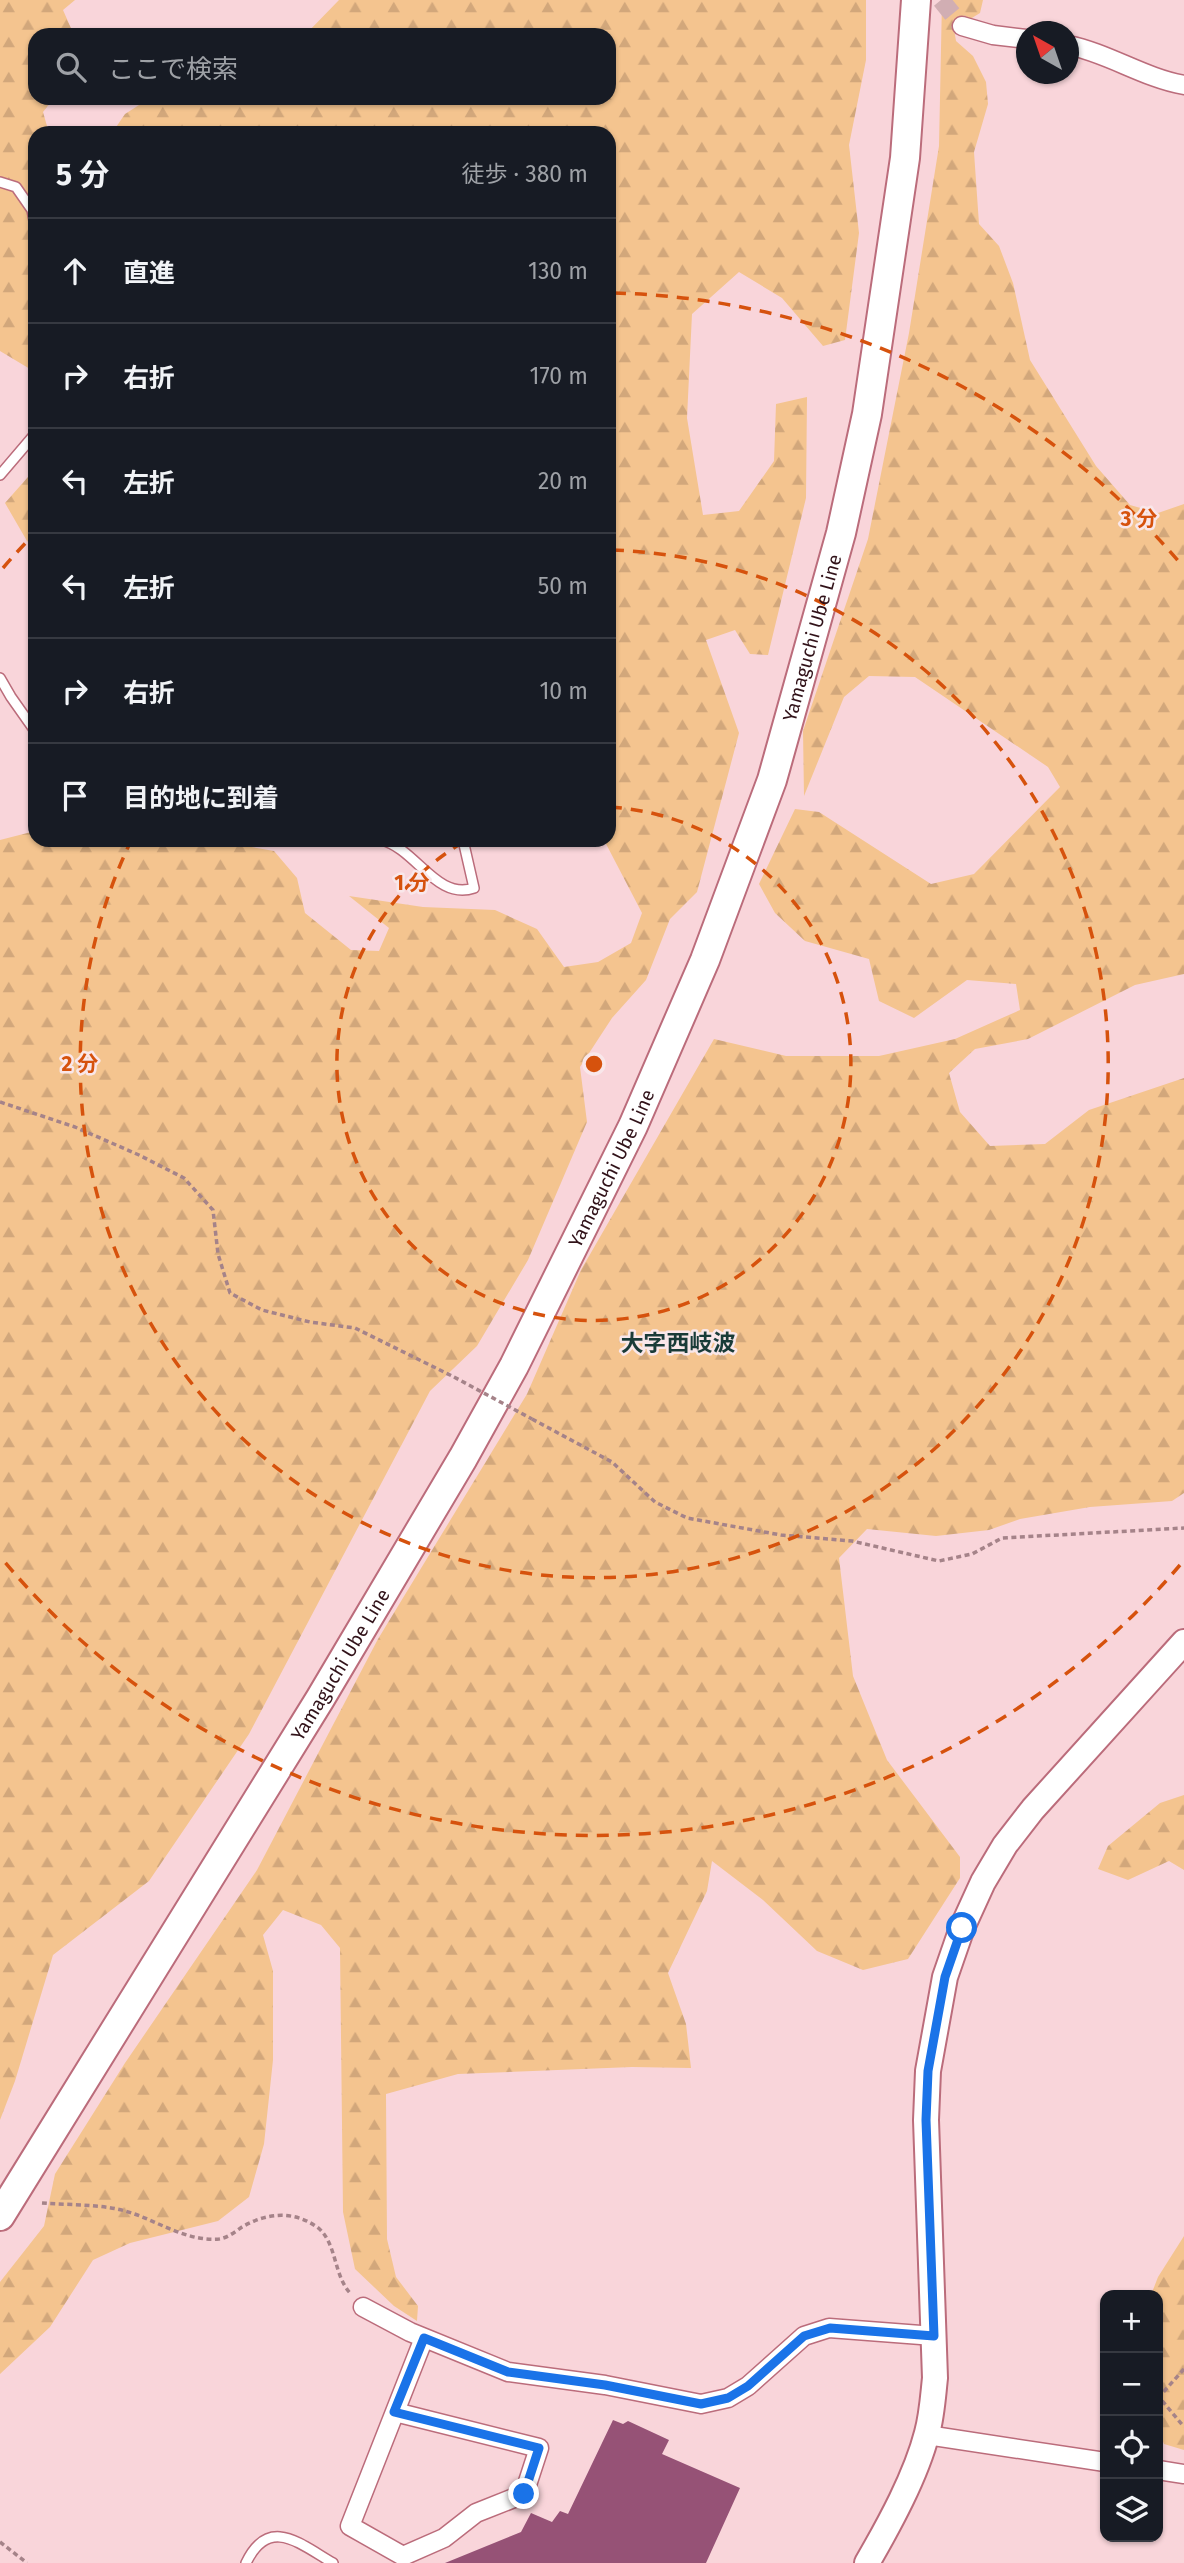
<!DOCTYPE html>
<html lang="ja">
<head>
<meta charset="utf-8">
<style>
	:root { --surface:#171b24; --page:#20242c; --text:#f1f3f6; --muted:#9ea1a6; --line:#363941 }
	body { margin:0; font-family:"Fira Sans","Noto Sans JP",sans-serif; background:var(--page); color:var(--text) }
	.controls { position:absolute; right:21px; bottom:21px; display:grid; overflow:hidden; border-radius:14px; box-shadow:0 2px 5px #0004 }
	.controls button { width:63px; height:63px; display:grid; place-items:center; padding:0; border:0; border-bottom:2px solid var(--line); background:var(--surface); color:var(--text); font:35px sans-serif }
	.compass { position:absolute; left:1016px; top:21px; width:63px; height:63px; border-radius:50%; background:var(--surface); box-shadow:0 2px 5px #0004; rotate:320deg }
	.stop { position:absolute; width:21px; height:21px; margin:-16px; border:5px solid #1a73e8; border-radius:50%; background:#fff }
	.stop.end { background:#1a73e8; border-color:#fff; box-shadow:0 2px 7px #0008 }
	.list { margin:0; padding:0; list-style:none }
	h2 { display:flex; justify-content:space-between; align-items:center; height:91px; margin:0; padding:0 28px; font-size:30px }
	h2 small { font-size:23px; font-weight:400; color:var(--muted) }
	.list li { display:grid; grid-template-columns:46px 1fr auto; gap:21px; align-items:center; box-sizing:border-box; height:105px; padding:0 28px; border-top:2px solid var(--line) }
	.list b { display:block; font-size:26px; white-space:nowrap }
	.list em { font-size:23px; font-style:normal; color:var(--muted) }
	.icon { flex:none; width:38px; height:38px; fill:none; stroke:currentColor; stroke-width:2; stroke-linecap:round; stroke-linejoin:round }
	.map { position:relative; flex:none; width:1184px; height:2563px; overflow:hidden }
	.search { position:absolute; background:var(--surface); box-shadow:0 2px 5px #0004; left:28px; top:28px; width:588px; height:77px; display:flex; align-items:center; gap:18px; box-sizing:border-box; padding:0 24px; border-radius:21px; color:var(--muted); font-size:26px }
	.panel { position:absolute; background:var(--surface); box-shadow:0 2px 5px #0004; left:28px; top:126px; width:588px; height:721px; border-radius:21px }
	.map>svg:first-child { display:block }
</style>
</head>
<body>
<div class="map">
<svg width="1184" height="2563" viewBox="0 0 1184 2563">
	<defs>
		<pattern id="forest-firs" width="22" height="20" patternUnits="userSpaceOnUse" patternTransform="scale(1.75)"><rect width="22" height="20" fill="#f4c48f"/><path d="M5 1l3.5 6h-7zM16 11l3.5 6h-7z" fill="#d2a77b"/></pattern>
	</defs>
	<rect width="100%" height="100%" fill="#f9d5da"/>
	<path fill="url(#forest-firs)" d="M0,0H75L63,10L74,35H35V98H54L43,112L49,133H35V372L0,351Z
		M339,0H866V60L849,145L859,233L845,340L823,346L782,298L739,272L692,314L687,418L703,515L739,511L774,461L776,404L807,397L806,498L768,655L750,654L735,630L706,640L739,733L697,892L670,919L646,980L612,1018L580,1067L587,1122L528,1260L477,1346L430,1391L249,1734L149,1881L53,1955L15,2081L0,2120V840L35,831V840H212L274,851L297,878L305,913L351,950L379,951L389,928L349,896L423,907L495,910L537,929L564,967L598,962L631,943L642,913L604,840H609V133H112L125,114L150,98H609V35H305Z
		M942,0H983L980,13L954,29L956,41L973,56L986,82L988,104L974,152L979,224L999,246L1013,283L1030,360L1096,466L1130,505L1158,513L1184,504V974L1135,985L1028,1039L975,1049L949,1073L960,1112L990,1146L1045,1144L1089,1110L1184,1078V1493L1172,1501L1090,1507L1020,1519L989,1530L936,1536L867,1529L839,1558L853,1676L887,1760L960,1857V1878L908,1959L863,1970L817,1951L763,1900L712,1861L707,1891L668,1973L686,2024L691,2068L632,2067L458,2074L386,2094L387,2239L396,2277L418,2306L417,2321L394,2306L355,2269L343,2212L340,1948L321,1925L283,1910L263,1935L273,1971V2060L264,2144L249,2197L218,2221L130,2243L93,2260L50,2327L0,2374V2282L44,2226L55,2174L125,2063L257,1870L378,1639L527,1394L581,1270L714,1039L786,1056H879L955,1039L1020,1010L1016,984L967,980L914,1018L879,1001L869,959L805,941L775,913L759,884L795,809L819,812L931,884L974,874L1060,787L1048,767L915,677L869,676L844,697L804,796L803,731L868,539L909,333L939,146Z
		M35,469V547L27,541L5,503Z
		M1184,1795V1870L1169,1861L1128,1880L1098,1869L1108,1846L1160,1803Z
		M1184,2236V2450L1164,2444L1158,2430V2295H1151L1158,2277Z"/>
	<path fill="#965276" d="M613,2420L623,2424L628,2421L669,2440L662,2454L740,2488L706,2563H445L521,2532L531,2513L552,2522L560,2511L568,2514Z"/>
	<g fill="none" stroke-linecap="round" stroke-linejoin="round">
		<path stroke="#d1aeb3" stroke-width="18" stroke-dasharray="18 9" stroke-linecap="butt" d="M941,0L962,26"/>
		<defs>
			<path id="lane" d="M0,182L16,187L32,210L35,226V321
				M0,475L35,434
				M0,678L11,697L35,731
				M381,840C416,848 436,901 474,888L463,840
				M246,2563C269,2515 300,2544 333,2563"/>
			<path id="street" d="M962,26L993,35L1026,39
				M1068,45C1108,53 1144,78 1184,85
				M363,2307L410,2332L508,2372L605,2385L701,2404L728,2398L748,2386L804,2336L829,2328L934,2336
				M395,2412L539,2448L524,2494L476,2513L444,2538L403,2556L350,2526L424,2338
				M927,2435L1105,2462
				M1158,2470L1184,2474"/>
			<path id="secondary" d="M867,2563C889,2525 916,2476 927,2433C932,2415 933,2396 935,2378L926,2120L928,2071L945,1977L962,1928L983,1882L1005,1845L1033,1809L1184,1642"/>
			<g id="primary">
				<path id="s1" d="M0,2216L320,1699L463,1458L514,1366L633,1126L705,960L772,780L841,533L867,414L905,158L916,0"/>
			</g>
		</defs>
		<use href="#lane" stroke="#bb6c7b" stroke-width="12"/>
		<use href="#street" stroke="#bb6c7b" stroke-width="21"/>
		<use href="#secondary" stroke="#bb6c7b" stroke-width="28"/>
		<use href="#primary" stroke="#bb6c7b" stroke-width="32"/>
		<path stroke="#a58389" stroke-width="3.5" stroke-dasharray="5 3.5" stroke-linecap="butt" d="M0,1102L75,1127L139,1155L184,1178L213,1210L218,1254L230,1293L262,1310L310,1322L355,1328L454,1377
			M532,1419L612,1462L655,1502L687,1518L781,1535L852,1541L939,1561L972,1554L1002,1538L1184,1528
			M42,2203C66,2205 93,2204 117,2209C152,2216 182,2242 219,2239C227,2238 235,2232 242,2227C266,2213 293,2210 317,2227C337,2242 333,2274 350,2293
			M1184,2369L1159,2397L1184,2427
			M0,2542L27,2563"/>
		<use href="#lane" stroke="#fff" stroke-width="9"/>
		<use href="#street" stroke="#fff" stroke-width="18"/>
		<use href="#secondary" stroke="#fff" stroke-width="24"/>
		<use href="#primary" stroke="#fff" stroke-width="28"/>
		<path stroke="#a58389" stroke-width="3.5" stroke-dasharray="5 3.5" stroke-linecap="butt" d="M454,1377L532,1419"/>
	</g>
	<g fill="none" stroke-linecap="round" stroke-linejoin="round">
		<path stroke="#1a73e8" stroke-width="9" d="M524,2494L539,2448L394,2412L424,2338L508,2372L605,2385L701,2404L728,2398L748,2386L804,2336L830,2328L934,2336L926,2120L928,2071L945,1977L962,1928"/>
	</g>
	<g fill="none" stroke="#d6520d" stroke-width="3.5" stroke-dasharray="12 9">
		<path d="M610 807A257 257 0 1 1 467 840"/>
		<path d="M612 550A514 514 0 1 1 130 843"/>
		<path d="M1180 1565A771 771 0 0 1 3 1560M3 568A771 771 0 0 1 35 533M614 293A771 771 0 0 1 1180 563"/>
	</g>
	<g text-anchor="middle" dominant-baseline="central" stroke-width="5" stroke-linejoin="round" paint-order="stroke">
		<g font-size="19" fill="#311219" stroke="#f9e7ea">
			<text stroke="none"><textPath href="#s1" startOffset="1782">Yamaguchi Ube Line</textPath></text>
			<text stroke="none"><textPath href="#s1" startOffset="1214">Yamaguchi Ube Line</textPath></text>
			<text stroke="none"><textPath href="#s1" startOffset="648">Yamaguchi Ube Line</textPath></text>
		</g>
		<g font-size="23" font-weight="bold" fill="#193b38" stroke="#f9e7ea">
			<text x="678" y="1343">大字西岐波</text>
		</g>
	</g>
	<circle cx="594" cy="1064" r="10" fill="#d6520d" stroke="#f9e7ea" stroke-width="3.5"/>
	<g font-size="21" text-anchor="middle" font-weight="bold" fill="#d6520d" stroke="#f9e7ea" stroke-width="5" stroke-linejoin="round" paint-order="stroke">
		<text x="1139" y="526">3 分</text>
		<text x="412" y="890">1 分</text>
		<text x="80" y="1071">2 分</text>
	</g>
</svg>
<div class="controls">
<button>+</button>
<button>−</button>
<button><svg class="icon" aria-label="locate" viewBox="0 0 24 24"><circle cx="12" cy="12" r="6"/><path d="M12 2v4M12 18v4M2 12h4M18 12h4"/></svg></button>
<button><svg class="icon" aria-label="layers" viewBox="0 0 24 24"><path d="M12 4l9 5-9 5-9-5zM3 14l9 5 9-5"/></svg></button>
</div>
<svg class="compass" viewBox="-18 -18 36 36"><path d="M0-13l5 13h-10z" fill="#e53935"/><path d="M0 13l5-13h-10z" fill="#9ea1a6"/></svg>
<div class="stop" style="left:962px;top:1928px"></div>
<div class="stop end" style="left:524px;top:2494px"></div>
<div class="search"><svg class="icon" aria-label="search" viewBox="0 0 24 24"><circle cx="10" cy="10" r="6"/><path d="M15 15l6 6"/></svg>ここで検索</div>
<section class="panel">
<h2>5 分<small>徒歩 · 380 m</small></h2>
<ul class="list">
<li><svg class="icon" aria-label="ahead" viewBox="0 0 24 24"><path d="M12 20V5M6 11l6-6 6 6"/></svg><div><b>直進</b></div><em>130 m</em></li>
<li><svg class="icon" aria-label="right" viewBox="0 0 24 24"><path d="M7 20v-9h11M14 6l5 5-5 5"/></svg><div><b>右折</b></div><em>170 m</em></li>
<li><svg class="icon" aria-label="left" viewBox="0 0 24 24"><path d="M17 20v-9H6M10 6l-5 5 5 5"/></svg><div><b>左折</b></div><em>20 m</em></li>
<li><svg class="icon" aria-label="left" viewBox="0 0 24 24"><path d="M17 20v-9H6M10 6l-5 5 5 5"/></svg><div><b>左折</b></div><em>50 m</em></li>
<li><svg class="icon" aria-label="right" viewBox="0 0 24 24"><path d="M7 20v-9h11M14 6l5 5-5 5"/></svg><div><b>右折</b></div><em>10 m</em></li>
<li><svg class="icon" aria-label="arrive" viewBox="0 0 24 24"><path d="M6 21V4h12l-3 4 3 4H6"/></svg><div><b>目的地に到着</b></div></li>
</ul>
</section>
</div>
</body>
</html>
